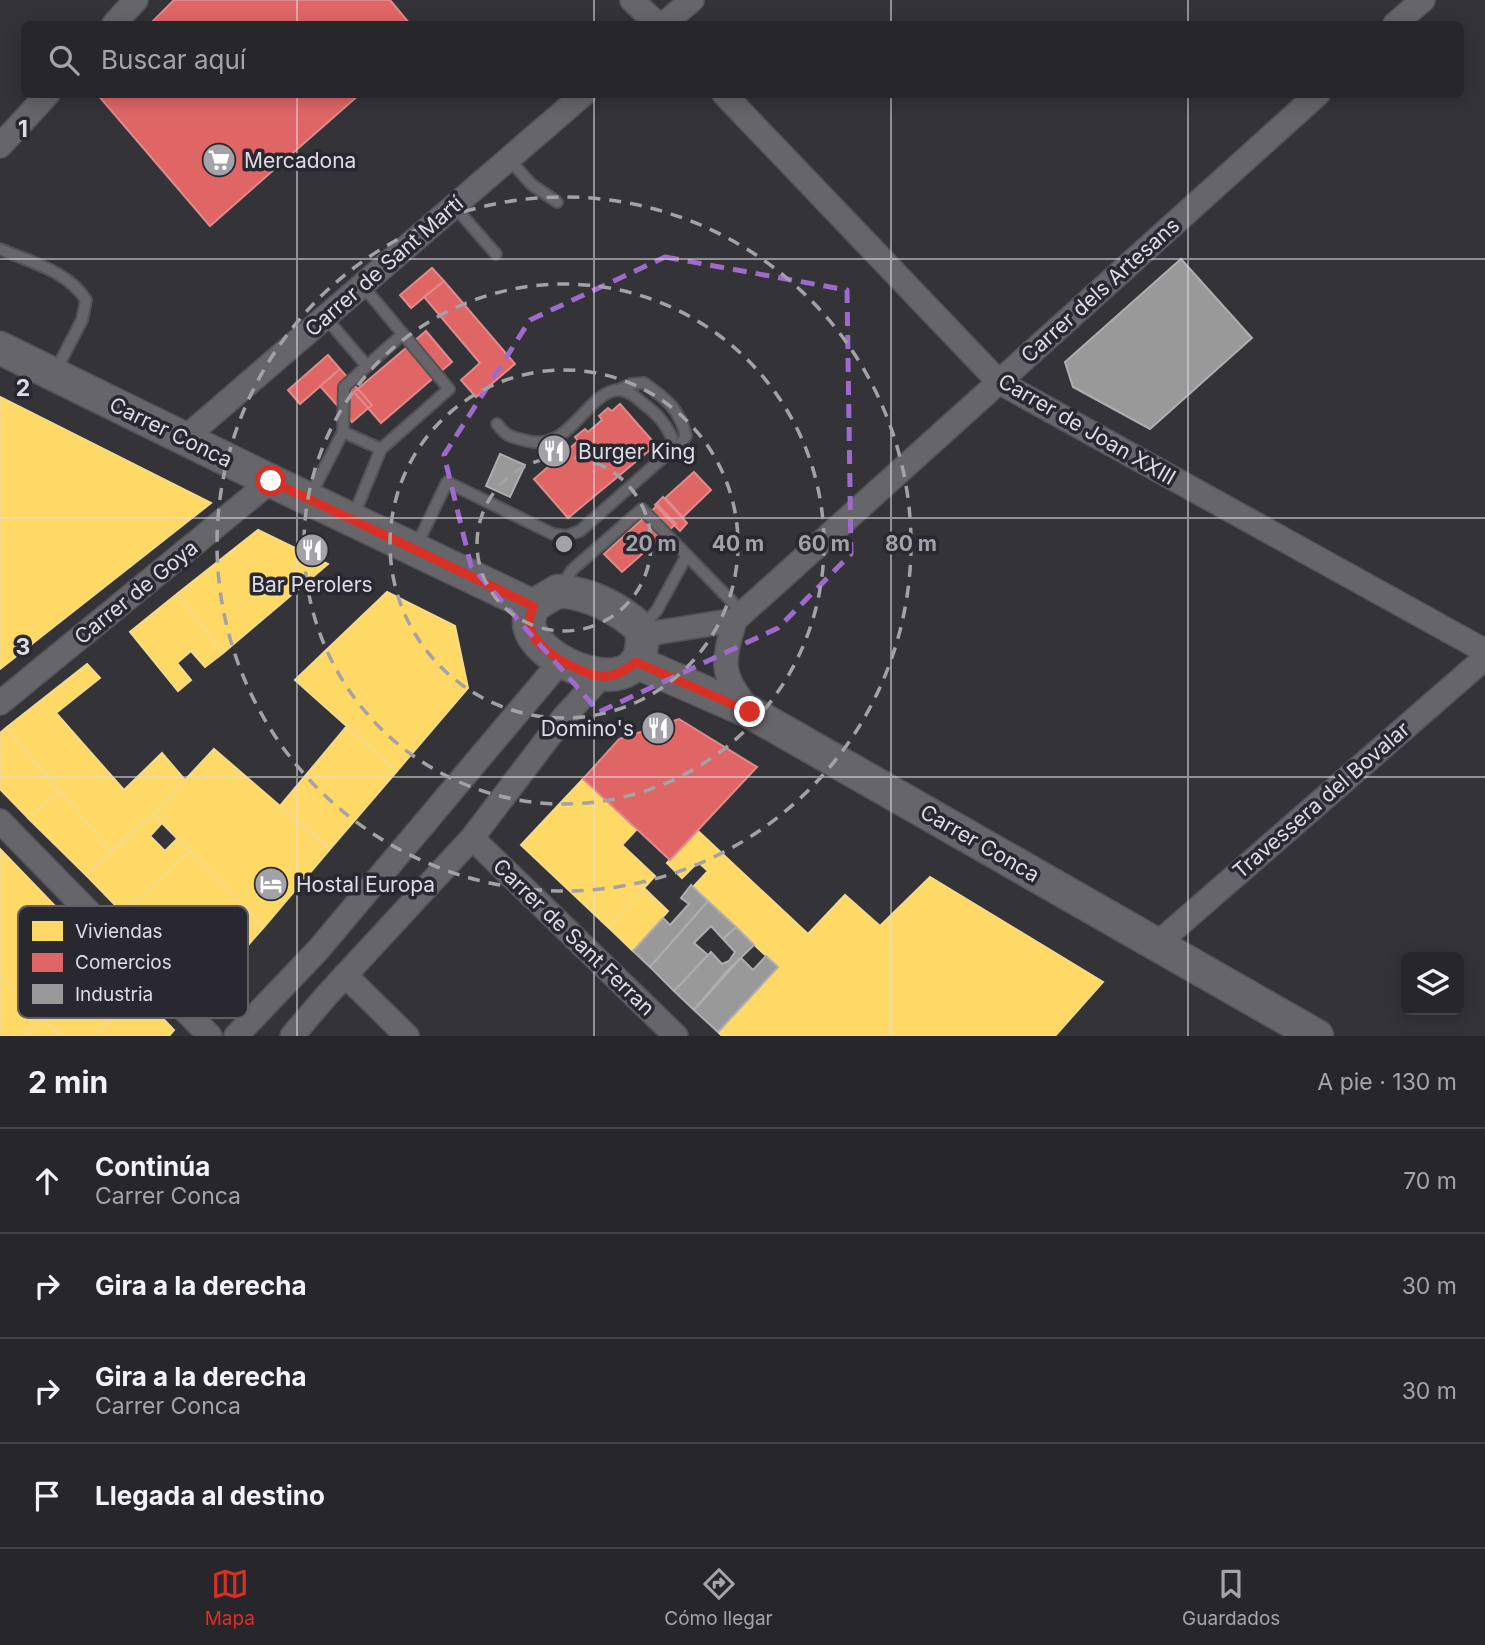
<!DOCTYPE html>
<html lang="es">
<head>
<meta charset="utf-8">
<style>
	:root { --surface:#27262a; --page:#2f2e32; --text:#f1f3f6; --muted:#a4a5a8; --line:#434347; --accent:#d93025 }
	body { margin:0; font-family:Inter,sans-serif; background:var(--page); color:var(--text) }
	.controls { position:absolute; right:21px; bottom:21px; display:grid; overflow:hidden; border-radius:10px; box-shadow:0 4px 18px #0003 }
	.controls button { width:63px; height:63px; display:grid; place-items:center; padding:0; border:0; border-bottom:2px solid var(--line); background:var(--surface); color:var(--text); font:35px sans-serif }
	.stop { position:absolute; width:21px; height:21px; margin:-16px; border:5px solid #d93025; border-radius:50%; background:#fff }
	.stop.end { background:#d93025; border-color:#fff; box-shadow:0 2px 7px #0008 }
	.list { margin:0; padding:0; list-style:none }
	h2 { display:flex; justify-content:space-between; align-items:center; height:91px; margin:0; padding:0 28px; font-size:30px }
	h2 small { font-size:23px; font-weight:400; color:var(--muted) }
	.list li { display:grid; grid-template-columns:46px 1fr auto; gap:21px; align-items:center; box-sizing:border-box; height:105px; padding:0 28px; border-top:2px solid var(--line) }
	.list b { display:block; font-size:26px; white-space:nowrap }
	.list p { margin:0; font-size:23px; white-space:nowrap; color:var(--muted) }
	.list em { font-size:23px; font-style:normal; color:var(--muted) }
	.icon { flex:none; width:38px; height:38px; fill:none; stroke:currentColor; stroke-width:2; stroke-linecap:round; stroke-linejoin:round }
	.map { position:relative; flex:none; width:1485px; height:1036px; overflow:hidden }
	.search { position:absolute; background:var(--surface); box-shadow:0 4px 18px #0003; left:21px; right:21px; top:21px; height:77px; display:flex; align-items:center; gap:18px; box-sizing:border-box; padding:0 24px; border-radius:10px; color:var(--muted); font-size:26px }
	.sheet { height:511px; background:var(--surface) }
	nav { display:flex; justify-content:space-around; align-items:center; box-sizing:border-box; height:98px; border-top:2px solid var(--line); background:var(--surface); font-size:19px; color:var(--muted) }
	nav a { display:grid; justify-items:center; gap:4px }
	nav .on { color:var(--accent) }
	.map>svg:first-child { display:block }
</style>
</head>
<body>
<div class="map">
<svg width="1485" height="1036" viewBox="0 0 1485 1036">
	<rect width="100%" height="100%" fill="#343338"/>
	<path fill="#ffd966" stroke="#f5da8c" stroke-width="2" d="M0,397L211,503L0,669Z
		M258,530L328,564L223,653L177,594Z
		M387,592L455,626L468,688L397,771L295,680Z
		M177,594L223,653L205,667L191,651L177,663L191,680L178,691L130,632Z
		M87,664L100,678L56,713L124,790L162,753L185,780L153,814L111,851L6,728Z
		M347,726L397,771L330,849L280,806Z
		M6,728L60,791L28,818L0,789V733Z
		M214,749L330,849L264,927L153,814Z
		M583,779L637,829L622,845L655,876L608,927L521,845Z
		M60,791L111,851L86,875L28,818Z
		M153,814L162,823L150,836L165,851L177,839L190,851L123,913L86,875Z
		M697,830L808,934L845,895L880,926L930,877L1103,982L1055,1036H722L718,1032L778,967L693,887L708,871L698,862L682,878L667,863Z
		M0,849L138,992L94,1036H61L0,974Z
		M190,851L264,927L203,996L123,913Z
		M644,888L668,911L633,951L608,927Z
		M0,974L42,1018L26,1036H0Z
		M138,992L174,1030L169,1036H94Z
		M42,1018L47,1023L61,1036H26Z"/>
	<path fill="#e06666" stroke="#df8a8c" stroke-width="2" d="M174,0H390L410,24H150Z
		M97,94H360L210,226Z
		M432,268L444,281L411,308L400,295Z
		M444,281L515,364L476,397L461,380L480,363L424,297Z
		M426,331L452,362L381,423L354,392Z
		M328,355L340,369L300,404L288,390Z
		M340,369L372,405L352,422L320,386Z
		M620,404L656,445L568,518L534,479L578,441L575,437L585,429L588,432L602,420L599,416L608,408L612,411Z
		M694,472L711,490L683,517L665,498Z
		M663,497L687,523L680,531L655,505Z
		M658,505L676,524L622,572L604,554Z
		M679,719L757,767L670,860L583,779L619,739Z"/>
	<path fill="#999" stroke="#aeadaf" stroke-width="2" d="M1181,259L1252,338L1150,429L1073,387L1065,362Z
		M500,454L525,465L510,497L486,486Z
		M691,885L708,901L650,967L633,951L663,918L670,925L689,904L681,898Z
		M708,901L736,927L723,939L711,926L694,943L708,955L674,991L650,967Z
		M736,927L754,945L726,972L694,1010L674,991L711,952L722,964L729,961L735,952L723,939Z
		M766,956L778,967L718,1032L694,1010L741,958L753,970Z"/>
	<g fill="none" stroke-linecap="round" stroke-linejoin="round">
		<defs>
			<path id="lane" d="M509,159L531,184L557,202
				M454,206L496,254
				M0,249C30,262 68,271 86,300L82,320L55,372
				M367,366L403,334
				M618,390L631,384L644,383C666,399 679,408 686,436L679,446L667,454
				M343,432L381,449
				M309,498L343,432L344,387L367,366L325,317
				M353,517L381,449L449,389L362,285
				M415,549L447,482L553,534L566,536L580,531L667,454L672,438C665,423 658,415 645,405C638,399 628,389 617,390C586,394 569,452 528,441C511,437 508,438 497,424
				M560,588L573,569L642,509L743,613
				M643,627L657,610L687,555"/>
			<path id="street" d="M632,0L657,24
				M114,24L136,0
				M664,24L692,0
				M1395,24L1423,0
				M724,94L999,382L1485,651
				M0,146L48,94
				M185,438L584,94
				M735,620C721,667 721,673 750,712
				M642,635L735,620L1318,94
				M0,703L271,481
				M0,821L210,1036
				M472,838L676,1036
				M1157,944L1485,658
				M345,975L407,1036
				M236,1036L318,950L561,661
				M292,1036L327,995L472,838L564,717L601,677"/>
			<path id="secondary" d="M0,348L271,481L533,606
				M558,591C589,593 619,608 641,629C654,713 529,663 529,622C529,617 532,611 533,606Z
				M636,662L750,712L1317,1036"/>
		</defs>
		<use href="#lane" stroke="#535256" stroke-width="14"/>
		<use href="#street" stroke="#535256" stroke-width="26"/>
		<use href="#secondary" stroke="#535256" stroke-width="35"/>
		<use href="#lane" stroke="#666569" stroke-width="10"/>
		<use href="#street" stroke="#666569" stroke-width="23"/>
		<use href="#secondary" stroke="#666569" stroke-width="32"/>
	</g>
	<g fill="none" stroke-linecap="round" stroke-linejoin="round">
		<path stroke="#d93025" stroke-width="9" d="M271,481L533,606C532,611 529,617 529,622C529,647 579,674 601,676C614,678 626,670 636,662L750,712"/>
	</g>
	<path fill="none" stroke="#9e6acc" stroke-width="5" stroke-dasharray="14 9" stroke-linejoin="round" d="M665,257L847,290L851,554L778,628L599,712L471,566L444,455L530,320Z"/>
	<path fill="none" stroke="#dedde3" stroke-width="2" stroke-opacity="0.55" d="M297,0V24M594,0V24M891,0V24M1188,0V24M297,94V1036M594,94V1036M891,94V1036M1188,94V1036M0,259H1485M0,518H1485M0,777H1485"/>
	<g fill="none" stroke="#a2a2a7" stroke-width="3.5" stroke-dasharray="12 9">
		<circle cx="564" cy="544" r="87"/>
		<circle cx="564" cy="544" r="174"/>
		<circle cx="564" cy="544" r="260"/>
		<circle cx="564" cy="544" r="347"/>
	</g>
	<defs>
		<symbol id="supermarket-disc" viewBox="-11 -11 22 22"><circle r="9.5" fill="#a2a2a7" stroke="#292730"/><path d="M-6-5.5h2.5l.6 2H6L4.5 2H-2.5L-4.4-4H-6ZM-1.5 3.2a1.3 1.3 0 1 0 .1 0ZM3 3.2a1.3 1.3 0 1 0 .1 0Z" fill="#fff"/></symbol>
		<symbol id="restaurant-disc" viewBox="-11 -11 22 22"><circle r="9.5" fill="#a2a2a7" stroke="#292730"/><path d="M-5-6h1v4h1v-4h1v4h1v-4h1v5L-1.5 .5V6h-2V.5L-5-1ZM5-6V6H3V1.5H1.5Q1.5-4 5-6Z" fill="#fff"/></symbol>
		<symbol id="hotel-disc" viewBox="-11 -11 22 22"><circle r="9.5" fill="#a2a2a7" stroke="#292730"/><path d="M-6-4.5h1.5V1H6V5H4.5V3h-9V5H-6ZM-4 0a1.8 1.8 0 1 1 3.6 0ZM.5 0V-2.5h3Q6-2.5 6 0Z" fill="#fff"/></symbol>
	</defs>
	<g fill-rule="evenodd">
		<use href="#supermarket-disc" x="200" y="141" width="38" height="38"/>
		<use href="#restaurant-disc" x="535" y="432" width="38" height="38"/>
		<use href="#restaurant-disc" x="293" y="531" width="38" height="38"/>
		<use href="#restaurant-disc" x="639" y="709" width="38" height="38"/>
		<use href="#hotel-disc" x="252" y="865" width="38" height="38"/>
	</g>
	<g text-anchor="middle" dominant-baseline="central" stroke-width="7" stroke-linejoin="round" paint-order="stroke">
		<g font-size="21" fill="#dedde3" stroke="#292730" text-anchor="start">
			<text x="244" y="160">Mercadona</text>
			<text x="578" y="451">Burger King</text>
			<text x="312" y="584" text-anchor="middle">Bar Perolers</text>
			<text x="634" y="728" text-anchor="end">Domino's</text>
			<text x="296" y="884">Hostal Europa</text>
		</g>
		<g font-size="21" fill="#dedde3" stroke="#292730">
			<text transform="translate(384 266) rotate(-41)">Carrer de Sant Martí</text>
			<text transform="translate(1100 290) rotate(-42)">Carrer dels Artesans</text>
			<text transform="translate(1087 429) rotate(30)">Carrer de Joan XXIII</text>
			<text transform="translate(171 432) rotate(26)">Carrer Conca</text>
			<text transform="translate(136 592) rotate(-39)">Carrer de Goya</text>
			<text transform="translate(1321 800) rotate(-41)">Travessera del Bovalar</text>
			<text transform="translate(980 843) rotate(30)">Carrer Conca</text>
			<text transform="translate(574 937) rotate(44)">Carrer de Sant Ferran</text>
		</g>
	</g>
	<rect x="18" y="906" width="230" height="112" rx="10" fill="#292730" stroke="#5f5e66" stroke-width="2"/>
	<rect x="32" y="921" width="31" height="20" fill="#ffd966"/>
	<rect x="32" y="953" width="31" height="19" fill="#e06666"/>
	<rect x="32" y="984" width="31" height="20" fill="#999"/>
	<g font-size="19" fill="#dedde3">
		<text x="75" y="938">Viviendas</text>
		<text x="75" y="969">Comercios</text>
		<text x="75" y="1001">Industria</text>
	</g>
	<g font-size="23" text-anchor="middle" font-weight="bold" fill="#dedde3" stroke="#292730" stroke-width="7" stroke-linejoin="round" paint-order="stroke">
		<text x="23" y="137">1</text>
		<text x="23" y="396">2</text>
		<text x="23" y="655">3</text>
	</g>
	<circle cx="564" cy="544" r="10" fill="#a2a2a7" stroke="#292730" stroke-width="3.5"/>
	<g font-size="21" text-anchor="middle" font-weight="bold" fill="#a2a2a7" stroke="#292730" stroke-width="7" stroke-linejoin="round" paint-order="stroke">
		<text x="651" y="551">20 m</text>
		<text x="738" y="551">40 m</text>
		<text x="824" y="551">60 m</text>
		<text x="911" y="551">80 m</text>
	</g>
</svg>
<div class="controls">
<button><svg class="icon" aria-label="layers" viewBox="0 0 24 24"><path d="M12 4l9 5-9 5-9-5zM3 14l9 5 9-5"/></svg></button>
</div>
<div class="stop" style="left:271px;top:481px"></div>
<div class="stop end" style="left:750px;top:712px"></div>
<div class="search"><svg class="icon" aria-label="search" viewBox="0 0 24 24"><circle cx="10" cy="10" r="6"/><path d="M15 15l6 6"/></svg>Buscar aquí</div>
</div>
<section class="sheet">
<h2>2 min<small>A pie · 130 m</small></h2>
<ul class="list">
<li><svg class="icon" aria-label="ahead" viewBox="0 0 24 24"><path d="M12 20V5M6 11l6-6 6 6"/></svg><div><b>Continúa</b><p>Carrer Conca</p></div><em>70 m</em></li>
<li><svg class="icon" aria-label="right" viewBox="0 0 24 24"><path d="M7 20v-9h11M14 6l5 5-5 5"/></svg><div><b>Gira a la derecha</b></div><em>30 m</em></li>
<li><svg class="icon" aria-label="right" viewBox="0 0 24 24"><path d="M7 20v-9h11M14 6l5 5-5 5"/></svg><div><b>Gira a la derecha</b><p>Carrer Conca</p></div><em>30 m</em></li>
<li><svg class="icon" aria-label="arrive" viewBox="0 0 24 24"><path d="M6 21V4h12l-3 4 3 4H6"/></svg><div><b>Llegada al destino</b></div></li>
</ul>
</section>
<nav>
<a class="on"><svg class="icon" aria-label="map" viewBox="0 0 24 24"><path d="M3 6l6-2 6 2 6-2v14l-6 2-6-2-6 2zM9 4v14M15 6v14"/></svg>Mapa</a>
<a><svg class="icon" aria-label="directions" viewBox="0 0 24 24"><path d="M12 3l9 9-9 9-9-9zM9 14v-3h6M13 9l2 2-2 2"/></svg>Cómo llegar</a>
<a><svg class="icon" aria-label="saved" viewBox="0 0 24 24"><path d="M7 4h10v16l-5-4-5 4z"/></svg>Guardados</a>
</nav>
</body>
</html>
